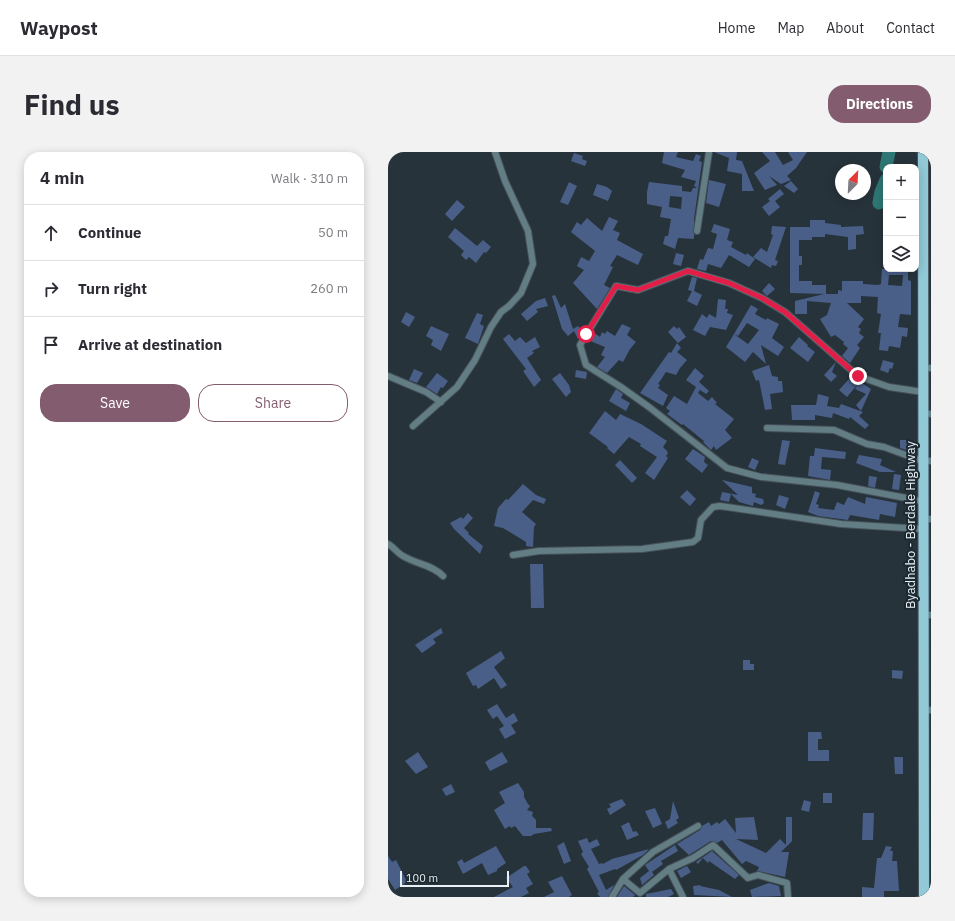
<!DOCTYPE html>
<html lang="en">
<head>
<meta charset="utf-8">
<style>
	:root { --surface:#fff; --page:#f2f2f3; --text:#2b2b33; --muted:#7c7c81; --line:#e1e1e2; --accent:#835d6f }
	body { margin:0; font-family:"IBM Plex Sans",sans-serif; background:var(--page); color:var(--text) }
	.controls { position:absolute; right:12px; top:12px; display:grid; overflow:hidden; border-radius:8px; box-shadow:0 2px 10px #0003 }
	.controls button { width:36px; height:36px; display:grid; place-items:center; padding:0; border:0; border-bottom:1px solid var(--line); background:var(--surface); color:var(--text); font:20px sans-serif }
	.compass { position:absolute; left:447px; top:12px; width:36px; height:36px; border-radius:50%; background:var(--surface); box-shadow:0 2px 10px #0003; rotate:24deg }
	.scale { position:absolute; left:12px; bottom:10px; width:109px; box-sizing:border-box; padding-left:4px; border:2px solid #e8f0f5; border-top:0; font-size:11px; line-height:14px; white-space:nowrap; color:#e8f0f5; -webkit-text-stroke:3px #1d2931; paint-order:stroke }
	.stop { position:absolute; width:12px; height:12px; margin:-9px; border:3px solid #e11d48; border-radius:50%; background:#fff }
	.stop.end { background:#e11d48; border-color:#fff; box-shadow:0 1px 4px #0008 }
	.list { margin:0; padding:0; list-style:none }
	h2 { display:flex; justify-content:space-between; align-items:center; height:52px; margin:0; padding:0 16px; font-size:17px }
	h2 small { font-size:13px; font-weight:400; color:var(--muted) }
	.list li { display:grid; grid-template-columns:26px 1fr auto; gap:12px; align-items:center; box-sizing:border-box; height:56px; padding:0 16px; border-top:1px solid var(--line) }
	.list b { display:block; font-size:15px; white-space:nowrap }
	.list em { font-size:13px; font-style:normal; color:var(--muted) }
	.actions { display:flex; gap:8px; padding:12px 16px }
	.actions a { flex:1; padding:9px 0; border:1px solid var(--accent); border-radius:16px; text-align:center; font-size:14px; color:var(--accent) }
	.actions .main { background:var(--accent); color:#fff }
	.icon { flex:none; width:22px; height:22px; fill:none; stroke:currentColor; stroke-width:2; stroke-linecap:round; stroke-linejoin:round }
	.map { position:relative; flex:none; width:543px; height:745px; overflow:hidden; border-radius:16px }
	header { display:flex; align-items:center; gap:24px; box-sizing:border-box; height:56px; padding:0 20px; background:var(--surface); border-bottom:1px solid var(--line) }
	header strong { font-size:19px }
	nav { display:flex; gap:22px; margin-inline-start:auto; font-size:14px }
	.intro { display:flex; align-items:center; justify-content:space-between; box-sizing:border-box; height:96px; padding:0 24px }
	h1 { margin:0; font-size:28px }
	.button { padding:10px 18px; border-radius:16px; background:var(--accent); color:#fff; font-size:14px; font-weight:700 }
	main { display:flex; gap:24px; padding:0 24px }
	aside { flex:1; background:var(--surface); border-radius:16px; box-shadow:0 2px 10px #0003 }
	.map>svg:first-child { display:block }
</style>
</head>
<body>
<header>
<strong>Waypost</strong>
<nav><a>Home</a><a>Map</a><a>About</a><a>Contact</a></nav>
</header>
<div class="intro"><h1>Find us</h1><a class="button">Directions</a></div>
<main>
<aside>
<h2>4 min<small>Walk · 310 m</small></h2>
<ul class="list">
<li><svg class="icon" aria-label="ahead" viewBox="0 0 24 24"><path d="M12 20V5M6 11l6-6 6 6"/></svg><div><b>Continue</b></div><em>50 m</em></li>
<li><svg class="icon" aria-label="right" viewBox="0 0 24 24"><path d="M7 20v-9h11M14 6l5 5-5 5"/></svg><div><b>Turn right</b></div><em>260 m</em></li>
<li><svg class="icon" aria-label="arrive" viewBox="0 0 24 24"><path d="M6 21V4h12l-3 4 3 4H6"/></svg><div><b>Arrive at destination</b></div></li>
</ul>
<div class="actions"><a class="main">Save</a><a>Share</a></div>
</aside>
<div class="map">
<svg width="543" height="745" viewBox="0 0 543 745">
	<rect width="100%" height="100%" fill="#27333b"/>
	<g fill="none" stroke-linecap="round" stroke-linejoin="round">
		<path stroke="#2e7774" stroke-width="13" d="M498,15L501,0
			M491,51L493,40L498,28"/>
	</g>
	<path fill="#495f88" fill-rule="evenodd" d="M276,0H290L288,5L305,9L308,2L313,4L311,9L314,10L306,67V87L290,86L287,97L275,92L277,84H280L283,67L272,65L274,55L259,52V40L261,30L294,34V39L303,40L305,36H309L306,34L308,29L293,25L297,18L274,11ZM282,44L294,45L293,57L281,55Z
		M326,0H349L348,8L354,9L366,39H354V22L339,19L341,6Z
		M374,0H387L395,13L405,8L400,0H419L408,16L399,24L403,28L393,32L381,24L389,33L377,38L366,21L382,9Z
		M186,1L195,4L194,7L199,9L197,14L183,9Z
		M321,28L338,32L331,55L318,51Z
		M403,29L410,37L406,41L396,34Z
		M181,30L189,34L180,53L172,50Z
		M209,32L219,35L224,39L220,49L205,43Z
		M392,37L396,42L387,49L392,55L381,64L374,55L382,49L380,47Z
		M69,48L77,55L64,69L57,62Z
		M221,65L230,69L225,78L232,81L229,88L255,102L250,113L229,103L222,114L225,115L216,133L222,136L209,157L185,131L196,118L189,114L193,105L201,109L207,99L183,80L189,70L193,73L199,66L214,79Z
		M422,68H437V71L453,73V75L475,74L476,82L468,83V97L460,98V85L437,82V85H424V88H411V104H414V113H411V129H424V133H438V142L402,141V75H422Z
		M326,72L342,77L339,88L345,90L343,95L358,103L359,101L367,107L361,115L341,103L333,116L320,112L318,119L309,117L312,107L315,108L320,96L325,97L329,82L323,80Z
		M384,74L398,75L387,108L390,109L388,114L384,113L383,116L365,105L373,96L379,100L385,83L383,82Z
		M67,76L89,94L95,88L103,95L98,101L96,100L88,111L81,105L78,108L73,103L76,99L60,85Z
		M288,101L296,103L293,114L285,112Z
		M494,117H520V128L523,129V163L512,162L510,175L520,176L519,185L514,184L512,196L501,194L500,199L491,198L493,181H490L493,162L489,161L490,145L473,144V151H459L476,167L470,175L473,177L471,181L476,185L469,193L472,196L462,211L454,204L460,196L455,192L456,190L447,183L443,185L432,167L439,163L443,151L419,149V162H407V149L436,142H450V138L454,139V129H475V132L490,133L493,132ZM501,123H515L514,134L500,133Z
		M304,125L309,126L306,139L314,143L309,154L299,149L304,139L300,138Z
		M381,131L387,137L379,144L374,139Z
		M167,143L173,156L177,152L185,177L190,174L195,180L190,187L186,179L180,184L174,177L164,144Z
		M157,146L160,154L148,157L150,160L139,169L133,162L148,149Z
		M330,147L338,148L337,157H340L339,161L345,163L338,178L322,175L317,184L305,178L314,162L319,166L321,162L328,166Z
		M363,153L370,157L367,162L378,168L379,166L391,172L384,186L396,195L390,204L373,193L378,212L365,200L357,210L338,195L346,182L360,192L371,178L359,171L350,184L346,182Z
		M18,160L27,165L21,175L13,170Z
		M89,161L95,163L92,172L96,174L90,192L77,186Z
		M234,172L243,176L239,183L248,190L242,197L235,210L231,208L219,221L209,215L217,205L213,203L217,195L200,188L205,180L212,185L214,180L217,182L219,179L227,184Z
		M43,174L61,182L53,199L43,193L45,188L38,184Z
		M286,174L289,177L291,175L298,185L290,191L280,180Z
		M121,182L127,189L132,185L138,191L147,185L152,195L144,199L146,201L139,206L153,228L146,235L135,219L138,217L115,187Z
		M411,185L420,193L419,194L427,200L420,210L402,196Z
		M289,191L293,196L289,200L299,208L292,216L288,223L278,220L270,232L272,233L270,236L280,243L275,254L252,241L281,200L283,201Z
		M495,208L506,211L504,217L502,216L500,221L492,218Z
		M448,210L444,220L449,224L443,230L436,223Z
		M381,213L384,224L390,225V229H394L395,240L382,242L384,257L377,258L371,228L368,229L364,219Z
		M307,216L316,224L311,230L321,239L318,242L312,238L310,241L320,249L324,245L329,251L327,252L346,267L337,278L344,286L328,298L326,294L323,298L315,290L316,289L295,272L294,273L279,262L282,259L278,256L286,244L299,252L308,235L298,228Z
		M26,217L35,221L29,231L21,228Z
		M188,218L199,220L198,227L187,225Z
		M49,221L60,229L55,236L53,235L49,242L38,235Z
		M172,221L181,233L183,240L178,245L164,227Z
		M461,227L469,233L459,245L451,238Z
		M471,229L483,237L473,259L468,253L478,242L467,237Z
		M228,237L235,242L233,246L242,251L238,259L221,249Z
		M430,242L441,245L439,254L451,256L453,252L475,260L471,264L481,273L477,277L462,265L461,267L445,261L444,266L427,263V268H404L403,253H428Z
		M217,259L228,268L232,262L253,272L279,289L275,295L279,299L280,301L278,304L280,306L266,328L257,321L269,305L252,294L253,292L241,285L226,302L219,296L220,295L201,281Z
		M394,288L402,289L397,313L390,312Z
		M512,288H523L522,299L512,296Z
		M427,296L458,300L457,307L434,305L433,317L443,318L442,328L420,324L422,304H426Z
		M305,297L317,305L316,310L320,313L314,321L297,307Z
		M471,303L494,307L492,313L508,320H492L468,311Z
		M364,306L371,309L367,318L360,315Z
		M232,308L249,326L244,331L227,313Z
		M506,322L513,323L511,338L504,337Z
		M481,324L489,325L487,336L480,334Z
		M334,328L364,335V341L368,342L367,345L375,347L376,351L373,353L366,350L365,354L351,350L343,342L341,350L332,348L334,340L350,343Z
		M135,332L148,343L158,347L156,352L145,348L134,360L148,372L146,375L145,395L138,394V390L115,376L106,374L110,356L118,347L120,348Z
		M299,338L308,347L302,354L292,345Z
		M427,339L432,341L428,352L431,353L430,356L446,358L449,350L456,353L460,345L477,352L478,345L509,351L507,365L492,362L491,368L462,363L460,368L430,364L420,360Z
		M391,343L401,346L397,357L388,353Z
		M80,361L85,366L76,376L81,381L80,382L95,394L92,402L66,377L62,371L73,365L75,367Z
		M142,412H155L156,456H143Z
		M53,476L55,481L45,487L48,491L34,501L27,493Z
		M113,499L117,506L106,515L119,533L113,537L106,526L90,537L88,533L85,534L78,521Z
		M355,508H362V512H366V518H355Z
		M504,518L515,519L514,527L504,526Z
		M109,552L118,566L126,561L130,569L123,573L128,581L117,587L111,577L116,574L109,564L105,567L99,558Z
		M420,580H433L434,587H430V598H441V609H420Z
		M30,600L40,615L28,622L17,609Z
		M114,600L120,610L102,619L97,610Z
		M506,605H515V622H507Z
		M130,631L136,640V645L140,652L142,654L139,658L145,660L144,664L148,668V676H163L164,679L146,682L143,684H135L127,674L123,676L122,674L117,677L106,658L117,651L111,640Z
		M63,632L67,640L58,644L54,637Z
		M435,641H444V651H435Z
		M234,647L238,653L222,663L219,657L223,655L221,652Z
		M416,648L423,650L421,660L413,658Z
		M285,649L291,666L288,668L290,671L280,677L277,670L282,667Z
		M267,656L274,672L265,676L257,659Z
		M475,661H486L485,688H474Z
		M366,665L370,688L348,687L378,701L392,687L398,693V665H404V689L393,700H401L397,725L369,719L371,715L358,709L354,712L334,688L329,691L323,689L301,703L289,692L312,678L314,674L321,670L323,674L329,670L331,672L337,667L348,681L347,666Z
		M241,670L245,680L248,679L251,683L239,688L233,674Z
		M199,686L201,691L209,687L212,693L203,697L211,712L214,711L215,712L224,707L261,697L255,703L228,718L227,717L211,723L218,738L226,733L220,745H212L209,741L211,740L199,717L201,715L193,702L195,700L190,689Z
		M176,690L183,709L176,712L169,694Z
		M287,693L290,699L273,709L275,712L264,720L266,723L254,733L252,726L261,719L257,713Z
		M108,694L118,711L109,717V719L100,723L94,711L75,722L69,710L74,707L76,711Z
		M498,694L504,695L502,699H505L504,709H509L511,739H496V745H474V735L486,736L489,706H493Z
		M324,699L351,723L347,727L321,709L320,711L315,706L310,712L308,710Z
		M0,704L4,710L8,708L19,730L7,738L0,727Z
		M136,714H138L142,720L139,722L145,732L138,736L141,741L133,745H106L125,735L118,726Z
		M299,714L303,720L293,726L289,719Z
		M174,724L184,743L181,745H156L166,740L160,730Z
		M381,731L391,734L393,744L364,745L362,738Z
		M313,733L312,734L331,738L344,745L306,743L305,734Z
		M236,734L247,743L245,745H229Z
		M283,737L286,742L280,745H258V742Z"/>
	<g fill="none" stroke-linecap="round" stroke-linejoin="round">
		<defs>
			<path id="minor" d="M309,79L321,0
				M535,216H543
				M0,224L38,240L53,250
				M534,261L543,262
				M25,274L69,235L87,208L103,175L113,160L121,154L133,141L145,112L140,79L117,29L107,0
				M379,276L446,278L479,292L496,295L534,309H543
				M534,349L449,333L373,325L339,316L261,255L233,235L198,213L192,193L228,134L250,138L300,119L341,131L374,146L397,160L470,224L501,235L535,240
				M535,367H543
				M0,392C6,395 9,401 15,404C28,412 45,413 55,424
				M125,403L151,399L254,397L305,390L310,386L313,368L325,355L332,354L453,372L534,377
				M535,463H543
				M535,559L543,558
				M281,717L295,745
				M235,727L252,741L281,717L305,706L325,693L360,726L370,723L399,731L400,745
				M224,745L235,727L265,700L310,674"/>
			<path id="primary" d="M535,0L536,745"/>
		</defs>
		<use href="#minor" stroke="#465159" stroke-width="8"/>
		<use href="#primary" stroke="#465159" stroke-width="12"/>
		<use href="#minor" stroke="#637d84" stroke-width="6"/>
		<use href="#primary" stroke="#91c9d7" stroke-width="10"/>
	</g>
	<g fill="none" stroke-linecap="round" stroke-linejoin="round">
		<path stroke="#e11d48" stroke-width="5" d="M198,182L228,134L250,138L300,119L341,131L374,146L397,160L470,224"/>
	</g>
	<g text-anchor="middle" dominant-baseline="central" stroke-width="4" stroke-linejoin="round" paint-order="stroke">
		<g font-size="13" fill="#e8f0f5" stroke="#1d2931">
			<text transform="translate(522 373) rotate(-90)">Byadhabo - Berdale Highway</text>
		</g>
	</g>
</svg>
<div class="controls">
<button>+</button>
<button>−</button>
<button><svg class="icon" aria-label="layers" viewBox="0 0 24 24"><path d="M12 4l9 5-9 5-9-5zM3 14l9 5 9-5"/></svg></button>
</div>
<svg class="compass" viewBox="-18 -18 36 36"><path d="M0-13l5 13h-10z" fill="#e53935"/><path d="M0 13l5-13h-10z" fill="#7c7c81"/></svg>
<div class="scale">100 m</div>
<div class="stop" style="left:198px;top:182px"></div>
<div class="stop end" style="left:470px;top:224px"></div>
</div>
</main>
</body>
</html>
